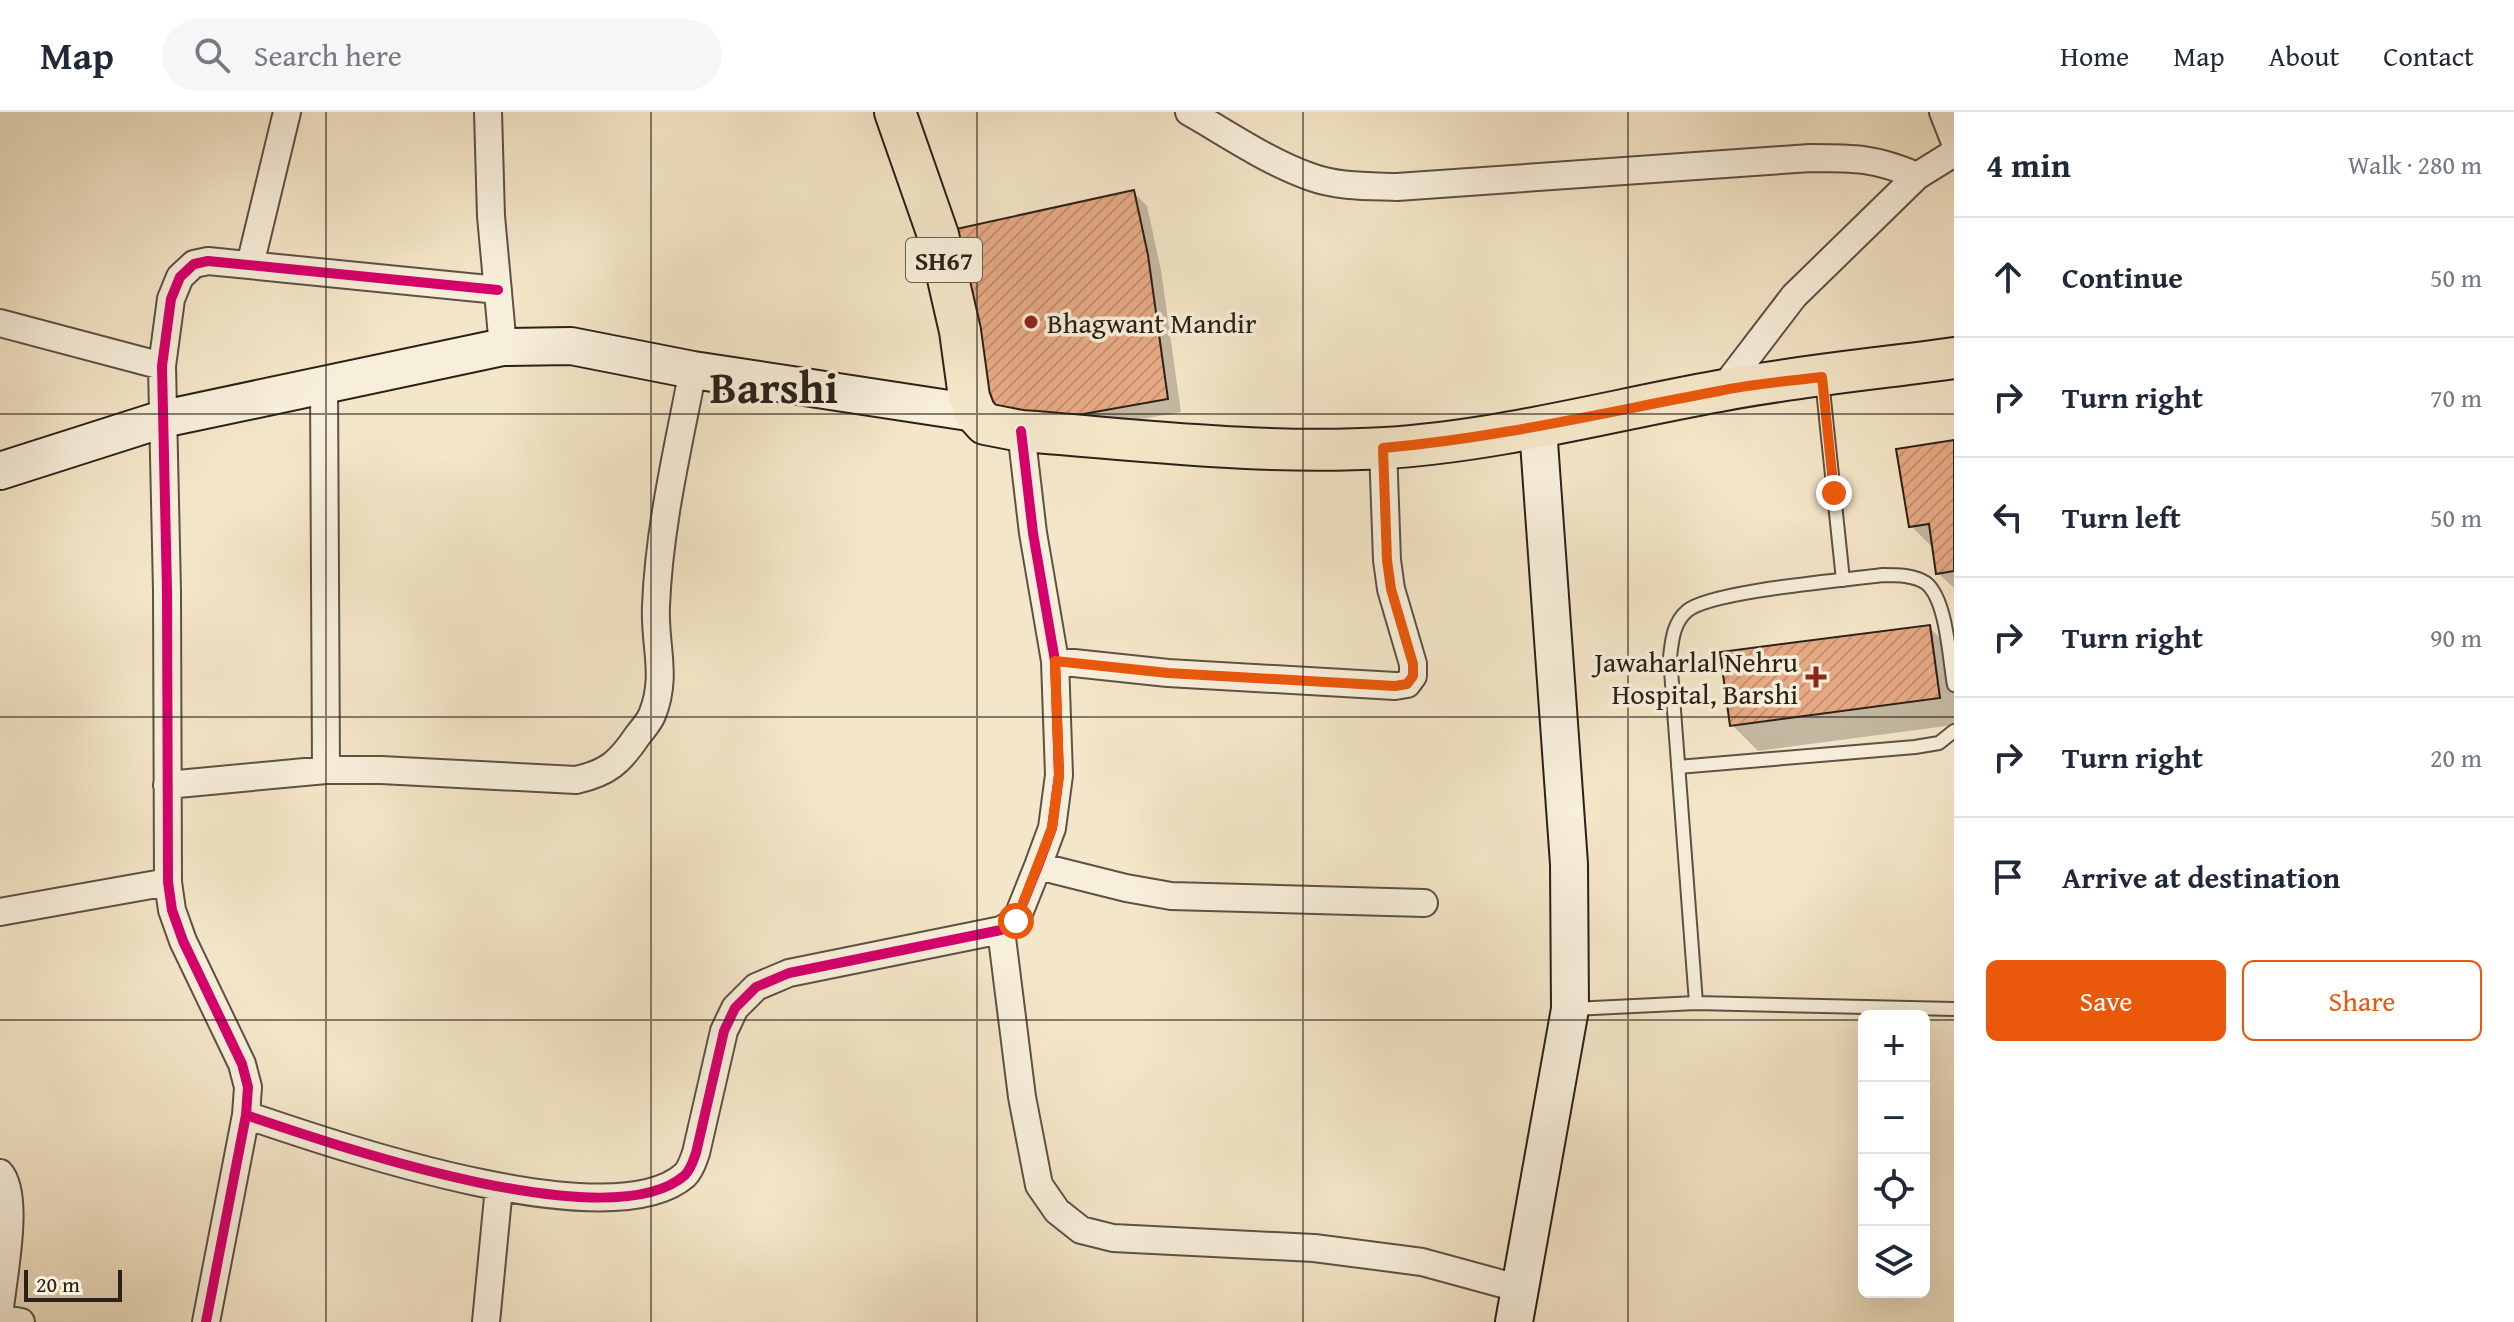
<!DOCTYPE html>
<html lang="en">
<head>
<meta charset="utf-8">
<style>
	:root { --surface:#fff; --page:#f6f6f7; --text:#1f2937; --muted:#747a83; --line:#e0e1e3; --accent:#ea580c }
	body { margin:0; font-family:"Gentium Book Plus",serif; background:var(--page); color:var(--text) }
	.controls { position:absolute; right:24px; bottom:24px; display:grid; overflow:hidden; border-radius:12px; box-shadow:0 8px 32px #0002 }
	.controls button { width:72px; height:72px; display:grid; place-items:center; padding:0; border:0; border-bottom:2px solid var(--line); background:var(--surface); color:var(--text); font:40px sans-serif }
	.scale { position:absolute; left:24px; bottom:20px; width:98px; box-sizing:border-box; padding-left:8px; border:4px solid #2a2119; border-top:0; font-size:22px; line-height:28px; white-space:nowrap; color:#2a2119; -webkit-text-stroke:6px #f8efdb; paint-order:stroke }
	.stop { position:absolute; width:24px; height:24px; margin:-18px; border:6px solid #ea580c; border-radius:50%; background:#fff }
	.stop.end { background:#ea580c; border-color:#fff; box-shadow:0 2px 8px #0008 }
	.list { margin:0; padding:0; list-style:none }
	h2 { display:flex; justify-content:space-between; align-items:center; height:104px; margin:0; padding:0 32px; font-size:34px }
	h2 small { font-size:26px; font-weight:400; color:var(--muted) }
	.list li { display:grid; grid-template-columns:52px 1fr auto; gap:24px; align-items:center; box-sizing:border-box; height:120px; padding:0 32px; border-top:2px solid var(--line) }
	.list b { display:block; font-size:30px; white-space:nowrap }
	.list em { font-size:26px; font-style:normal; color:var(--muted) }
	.actions { display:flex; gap:16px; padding:24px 32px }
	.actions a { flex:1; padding:18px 0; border:2px solid var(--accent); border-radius:12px; text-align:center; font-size:28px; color:var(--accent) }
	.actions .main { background:var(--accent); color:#fff }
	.icon { flex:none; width:44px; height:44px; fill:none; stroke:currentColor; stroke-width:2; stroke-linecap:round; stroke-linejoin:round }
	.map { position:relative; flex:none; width:1954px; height:1210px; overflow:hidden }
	header { display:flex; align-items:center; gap:48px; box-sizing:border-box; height:112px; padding:0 40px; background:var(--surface); border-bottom:2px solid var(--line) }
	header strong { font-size:38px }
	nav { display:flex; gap:44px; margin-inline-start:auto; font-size:28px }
	.search { width:560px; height:72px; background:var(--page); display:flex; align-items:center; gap:20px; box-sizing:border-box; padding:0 28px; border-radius:44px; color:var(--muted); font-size:30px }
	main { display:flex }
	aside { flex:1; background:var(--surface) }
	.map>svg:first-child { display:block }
</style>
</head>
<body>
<header>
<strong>Map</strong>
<div class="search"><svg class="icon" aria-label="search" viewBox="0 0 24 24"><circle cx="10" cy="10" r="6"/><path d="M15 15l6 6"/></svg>Search here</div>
<nav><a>Home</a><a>Map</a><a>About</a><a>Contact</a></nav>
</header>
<main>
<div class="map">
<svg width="1954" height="1210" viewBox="0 0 1954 1210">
	<defs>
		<pattern id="building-hatch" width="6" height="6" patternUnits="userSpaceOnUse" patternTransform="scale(2)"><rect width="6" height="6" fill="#e6a983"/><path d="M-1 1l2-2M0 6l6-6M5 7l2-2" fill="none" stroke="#c59171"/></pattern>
	</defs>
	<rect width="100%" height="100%" fill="#f4e6c8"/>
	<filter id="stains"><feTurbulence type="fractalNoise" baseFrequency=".0025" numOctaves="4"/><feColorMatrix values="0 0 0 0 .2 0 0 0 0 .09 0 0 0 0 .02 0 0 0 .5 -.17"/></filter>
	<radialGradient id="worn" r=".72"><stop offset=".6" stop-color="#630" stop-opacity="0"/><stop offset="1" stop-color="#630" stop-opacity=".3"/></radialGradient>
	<path fill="#0003" d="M1134,81L1147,94L1161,158L1181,300L1042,325Z
		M1954,330V476L1938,461L1934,433L1931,434L1911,414Z
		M1929,515L1954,540V613L1758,639L1732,613Z"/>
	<path fill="url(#building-hatch)" stroke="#2a2119" stroke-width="2" d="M1134,78L1148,143L1168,287L1027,312L988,302L947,119Z
		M1954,328V459L1936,462L1929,412L1909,415L1896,337Z
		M1930,513L1940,586L1730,614L1720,540Z"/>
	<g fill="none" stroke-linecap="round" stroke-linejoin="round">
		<defs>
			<path id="lane" d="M1822,268L1843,468
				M1678,655L1915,635L1939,631L1954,619
				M1696,891L1670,545C1672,529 1673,511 1687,499C1710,479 1846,468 1883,463C1897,463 1914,463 1926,471C1947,488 1949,546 1954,573
				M1573,897L1696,891L1954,897"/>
			<path id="street" d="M488,0L491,104L503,235
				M1189,0C1228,22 1268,50 1311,65C1338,75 1369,74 1397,75L1810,46C1855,46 1876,46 1917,64
				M1943,0L1954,28
				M250,153L287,0
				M0,211L162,254
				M324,273L326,658
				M1722,278L1794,184L1917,64L1954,41
				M1055,549L1168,561L1395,574L1407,572L1413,564V552L1391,477L1387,448L1383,336
				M167,673L326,658H381L576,668C608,661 620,650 638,623C643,617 649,610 652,603C668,564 654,533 656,494C659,415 678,336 693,258
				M1038,754L1126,776L1171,784L1424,791
				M0,800L168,770
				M1001,818L1022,985L1039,1073L1057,1099L1081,1118L1113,1126L1314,1136L1422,1150L1521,1177
				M246,1003C332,1032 611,1129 685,1063C691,1057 693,1049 696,1041L724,919L735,896L756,875L789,861L1001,818L1016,809L1038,754L1052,716L1059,663L1055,549L1033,421L1021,319
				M0,1061C20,1083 3,1166 0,1196
				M0,1206L21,1210
				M206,1210L246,1003L248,975L242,952L183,829L172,798L168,770L167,479L162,254L171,187L180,165L194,152L208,149L498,178
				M486,1210L499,1075"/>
			<path id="secondary" d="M0,359L163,307L503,235L571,234L693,258L975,301
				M1514,1210L1570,897L1569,752L1538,316"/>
			<path id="primary" d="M895,0L938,123L960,219L969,285L975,301L985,312L1021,319C1142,328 1263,343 1385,336C1498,329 1608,299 1719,279C1797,264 1876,257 1954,246"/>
		</defs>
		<use href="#lane" stroke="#5c5245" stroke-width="16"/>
		<use href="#street" stroke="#5c5245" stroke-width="30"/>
		<use href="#secondary" stroke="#2a2119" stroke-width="40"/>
		<use href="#primary" stroke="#2a2119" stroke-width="44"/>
		<use href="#lane" stroke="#f8efdb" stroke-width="12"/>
		<use href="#street" stroke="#f8efdb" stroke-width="26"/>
		<use href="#secondary" stroke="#f8efdb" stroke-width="36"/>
		<use href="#primary" stroke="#f4e6c8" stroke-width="40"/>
		<defs>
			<path id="cycleway" d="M246,1003C332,1032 611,1129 685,1063C691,1057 693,1049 696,1041L724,919L735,896L756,875L789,861L1001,818L1016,809L1038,754L1052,716L1059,663L1055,549L1033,421L1021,319
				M206,1210L246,1003L248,975L242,952L183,829L172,798L168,770L167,479L162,254L171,187L180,165L194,152L208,149L498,178"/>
		</defs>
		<use href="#cycleway" stroke="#f8efdb" stroke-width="15"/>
		<use href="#cycleway" stroke="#d6006c" stroke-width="10"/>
	</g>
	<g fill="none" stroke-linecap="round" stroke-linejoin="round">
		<path stroke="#ea580c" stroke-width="10" d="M1016,809L1052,716L1059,663L1055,549L1168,561L1395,574L1407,572L1413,564V552L1391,477L1387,448L1383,336C1498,326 1606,300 1719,279C1753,272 1788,269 1822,265L1834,381"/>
	</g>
	<path fill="none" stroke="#2a2119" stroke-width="2" stroke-opacity="0.55" d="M326,0V1210M651,0V1210M977,0V1210M1303,0V1210M1628,0V1210M0,302H1954M0,605H1954M0,908H1864M1924,908H1954"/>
	<g fill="#8f2418" stroke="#f8efdb" stroke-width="3">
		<circle cx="1031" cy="210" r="8"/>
		<path d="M1812 553h8v8h8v8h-8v8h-8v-8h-8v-8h8z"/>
	</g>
	<g text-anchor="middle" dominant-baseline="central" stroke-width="7" stroke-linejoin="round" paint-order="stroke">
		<rect fill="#f8efdb" stroke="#685f53" stroke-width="2" x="906" y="126" width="76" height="44" rx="6"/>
		<g font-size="26" font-weight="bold" fill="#2a2119">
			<text x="944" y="148">SH67</text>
		</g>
		<g font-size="28" fill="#2a2119" stroke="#f8efdb" text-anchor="start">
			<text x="1047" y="210">Bhagwant Mandir</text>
			<text x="1798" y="549" text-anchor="end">Jawaharlal Nehru<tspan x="1798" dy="32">Hospital, Barshi</tspan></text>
		</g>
		<g font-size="44" font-weight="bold" fill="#2a2119" stroke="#f8efdb">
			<text x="774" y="275">Barshi</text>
		</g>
	</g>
	<rect width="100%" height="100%" filter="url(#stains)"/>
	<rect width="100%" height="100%" fill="url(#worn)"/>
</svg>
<div class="controls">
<button>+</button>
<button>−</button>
<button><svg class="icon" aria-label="locate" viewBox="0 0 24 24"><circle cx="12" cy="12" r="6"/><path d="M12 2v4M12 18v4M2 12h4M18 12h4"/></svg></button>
<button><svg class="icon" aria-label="layers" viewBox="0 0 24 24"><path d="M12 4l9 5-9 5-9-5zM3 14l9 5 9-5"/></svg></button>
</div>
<div class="scale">20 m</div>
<div class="stop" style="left:1016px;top:809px"></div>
<div class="stop end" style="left:1834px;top:381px"></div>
</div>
<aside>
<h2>4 min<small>Walk · 280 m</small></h2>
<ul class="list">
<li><svg class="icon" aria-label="ahead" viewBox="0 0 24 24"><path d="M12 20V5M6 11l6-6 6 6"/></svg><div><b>Continue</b></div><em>50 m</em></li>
<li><svg class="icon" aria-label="right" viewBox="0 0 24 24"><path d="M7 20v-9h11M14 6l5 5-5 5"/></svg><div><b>Turn right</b></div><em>70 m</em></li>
<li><svg class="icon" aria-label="left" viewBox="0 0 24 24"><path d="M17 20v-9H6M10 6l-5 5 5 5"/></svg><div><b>Turn left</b></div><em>50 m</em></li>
<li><svg class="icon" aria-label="right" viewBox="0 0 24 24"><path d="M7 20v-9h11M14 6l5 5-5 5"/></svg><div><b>Turn right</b></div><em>90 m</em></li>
<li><svg class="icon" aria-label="right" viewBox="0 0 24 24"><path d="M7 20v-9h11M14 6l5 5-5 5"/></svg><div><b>Turn right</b></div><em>20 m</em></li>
<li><svg class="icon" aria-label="arrive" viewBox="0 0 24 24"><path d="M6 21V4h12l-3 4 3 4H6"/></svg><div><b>Arrive at destination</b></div></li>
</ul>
<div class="actions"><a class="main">Save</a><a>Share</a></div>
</aside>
</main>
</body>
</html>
